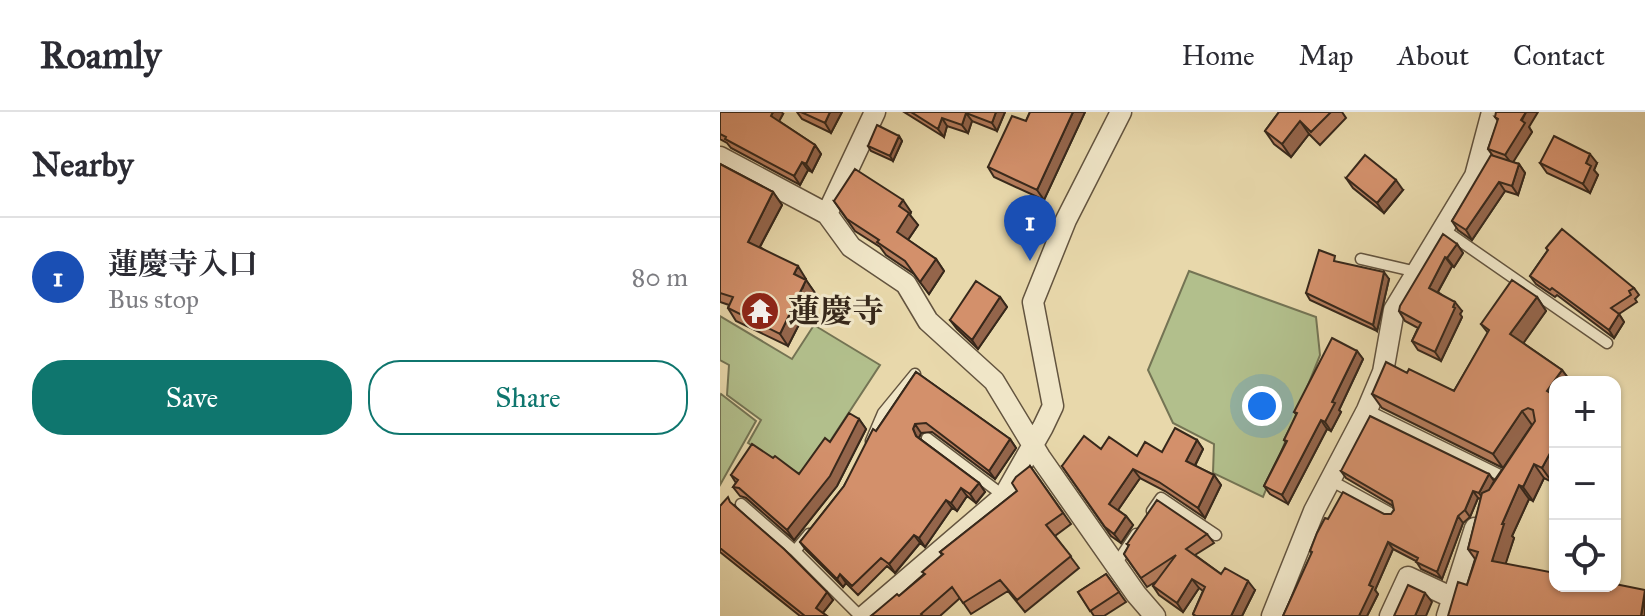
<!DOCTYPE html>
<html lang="en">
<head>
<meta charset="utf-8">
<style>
	:root { --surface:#fff; --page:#f7f7f7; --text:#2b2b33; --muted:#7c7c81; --line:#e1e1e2; --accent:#0f766e }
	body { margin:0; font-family:"IM FELL Great Primer","Noto Serif JP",serif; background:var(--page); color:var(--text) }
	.controls { position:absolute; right:24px; bottom:24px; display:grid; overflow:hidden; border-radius:16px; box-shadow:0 2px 6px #0004 }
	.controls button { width:72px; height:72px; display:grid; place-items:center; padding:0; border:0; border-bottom:2px solid var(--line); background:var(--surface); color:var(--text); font:40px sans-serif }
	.you { position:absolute; left:542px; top:294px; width:28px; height:28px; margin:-20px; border:6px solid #fff; border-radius:50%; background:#1a73e8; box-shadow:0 0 0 12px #1a73e833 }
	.badge { display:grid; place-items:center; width:52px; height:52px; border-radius:50%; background:var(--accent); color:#fff; font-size:26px; font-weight:700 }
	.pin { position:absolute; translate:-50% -66px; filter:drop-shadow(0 2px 4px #0008) }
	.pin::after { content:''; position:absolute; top:42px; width:28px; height:24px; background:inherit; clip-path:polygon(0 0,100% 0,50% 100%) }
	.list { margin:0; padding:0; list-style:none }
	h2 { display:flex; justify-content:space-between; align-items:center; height:104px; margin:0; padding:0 32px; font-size:34px }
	h2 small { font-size:26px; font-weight:400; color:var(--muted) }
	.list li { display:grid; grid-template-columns:52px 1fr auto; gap:24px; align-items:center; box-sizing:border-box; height:120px; padding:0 32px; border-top:2px solid var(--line) }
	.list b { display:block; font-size:30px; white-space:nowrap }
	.list p { margin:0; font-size:26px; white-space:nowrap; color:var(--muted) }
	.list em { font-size:26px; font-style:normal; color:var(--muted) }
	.actions { display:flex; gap:16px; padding:24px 32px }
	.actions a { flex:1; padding:18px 0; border:2px solid var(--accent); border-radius:32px; text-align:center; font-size:28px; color:var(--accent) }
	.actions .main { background:var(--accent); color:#fff }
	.icon { flex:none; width:44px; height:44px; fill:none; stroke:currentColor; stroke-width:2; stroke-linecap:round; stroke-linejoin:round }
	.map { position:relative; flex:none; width:925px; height:504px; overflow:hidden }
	header { display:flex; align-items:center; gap:48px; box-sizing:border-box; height:112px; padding:0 40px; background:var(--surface); border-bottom:2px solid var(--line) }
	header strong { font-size:38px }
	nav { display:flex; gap:44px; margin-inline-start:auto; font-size:28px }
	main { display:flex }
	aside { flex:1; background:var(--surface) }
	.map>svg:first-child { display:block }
</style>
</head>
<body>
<header>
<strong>Roamly</strong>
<nav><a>Home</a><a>Map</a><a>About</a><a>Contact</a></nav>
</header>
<main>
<aside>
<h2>Nearby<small></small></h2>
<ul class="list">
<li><span class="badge" style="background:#1a4fb4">1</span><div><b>蓮慶寺入口</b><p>Bus stop</p></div><em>80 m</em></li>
</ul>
<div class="actions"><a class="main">Save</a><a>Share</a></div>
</aside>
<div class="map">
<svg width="925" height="504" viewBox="0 0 925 504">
	<rect width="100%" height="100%" fill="#e8d8ab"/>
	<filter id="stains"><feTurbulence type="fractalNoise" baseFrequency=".0025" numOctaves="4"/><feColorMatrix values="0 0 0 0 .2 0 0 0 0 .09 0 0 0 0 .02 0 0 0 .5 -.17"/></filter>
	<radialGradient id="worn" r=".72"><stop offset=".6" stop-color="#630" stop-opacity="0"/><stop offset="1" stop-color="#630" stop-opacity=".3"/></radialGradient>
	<path fill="#b2bf8c" stroke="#747454" stroke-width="2" d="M469,159L596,205L600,243L543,385L493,361L494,332L453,311L428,258Z
		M0,204L72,247L94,213L160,253L86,366L28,331L41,308L7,283L9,253L0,248Z
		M1,282L36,309L0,373V284Z"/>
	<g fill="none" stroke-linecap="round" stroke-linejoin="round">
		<defs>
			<path id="service" d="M723,117L887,231
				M641,147L697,160
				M647,298L786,366L784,369
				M207,326L284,384
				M151,329L163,301L195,262
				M610,368L672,402
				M21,392L75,439L140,504
				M432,399L441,386L496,423
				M75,439L89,422
				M396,452L416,422"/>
			<path id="minor" d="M0,45L107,102L131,135L186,172L208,209L274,269L320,345L416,482L435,504
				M107,102L155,0
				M144,504L284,384L323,315L333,294L313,190L346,108L401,0
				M552,504L594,399L647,298L663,260L674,198L755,64L772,0
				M670,504L688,465L733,486
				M727,504L755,416"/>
		</defs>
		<use href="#service" stroke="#63543f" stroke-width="13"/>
		<use href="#minor" stroke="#63543f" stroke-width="23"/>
		<use href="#service" stroke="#f0e6c8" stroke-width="10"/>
		<use href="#minor" stroke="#f0e6c8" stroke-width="20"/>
	</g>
	<path fill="#b57c5c" stroke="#37281b" stroke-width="2" d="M0,0L63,2L59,9L95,33L101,42L92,60L88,58L80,73L11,36L7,31L0,27Z
		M77,0H122L111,21L82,7Z
		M184,0H285L277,19L252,9L248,21L227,14L224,25Z
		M310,0H365L324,88L274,65L268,55L306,9Z
		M559,0H622L626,6L600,33L589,22L571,45L554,32L545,19Z
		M775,5L809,15L812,20L792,50L799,52L805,61L798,83L785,79L752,128L738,118L732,109L773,44L768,37L778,9Z
		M179,24L182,29L173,49L151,39L148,34Z
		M820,51H877L874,58L878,63L870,81L827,61Z
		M0,52L53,80L62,93L40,135L86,167V168L95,181L68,234L16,209L8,196L9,193L0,190Z
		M626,66L683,78L664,101L633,76Z
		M114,89L191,100L190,103L198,113L188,128L216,147L224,159L209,182L194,162L166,143L160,135L135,119Z
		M737,132L743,141L734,155L732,154L718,180L742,199L740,202L742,205L721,249L698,238L692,229L698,216L685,209L679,199Z
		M826,136L914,176L919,183L915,187L917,190L899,202L904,210L894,226L837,183L835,185L816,172L810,164L828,138Z
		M620,151L669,167L657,219L590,188L586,181Z
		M280,185L287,195L258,237L237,217L230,208Z
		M817,185L826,199L803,231L842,258L851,270H835L832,370L824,366L813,389L809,387L792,424L794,426L785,452L747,473L755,447L748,437L761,387L758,386L750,405L743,411L722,467L701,457L696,449L673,437L655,478L658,482L647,504H563L592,441L590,439L608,407L671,402L674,398L673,394L626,366L621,359L769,362L774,369L783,356L662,296L652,282L687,261L734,279L768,221L761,212Z
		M637,239L643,247L619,298L621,300L611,319L607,317L568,392L550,382L544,374L566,330L564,328L577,303L574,300Z
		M196,260L290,327L296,336L275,367L212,320L201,321L199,326L259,371L265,380L256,391L247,384L237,399L232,396L205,435L200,431L175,461L167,454L138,483L126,471L123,475L86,438L80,430L124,374L156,319Z
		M139,307L146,317L117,374L74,428L26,386L20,384L13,375L16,371L11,363L53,346L79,362L110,330Z
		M477,328L483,337L475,354L494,363L501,373L485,406L445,379L420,366L398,398L406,404L413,413L401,431L391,424L342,354L381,337L417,344L442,340Z
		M310,354L351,412L335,424L359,456L305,500L288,479L251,502L240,486L220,504H151L179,484L204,462L222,443L220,440L297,379Z
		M14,393L113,488L103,501L107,504H80L0,440V394Z
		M487,422L494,431L475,443L501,462L535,478L522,504H474L473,502L483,479L479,476L463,500L439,483L433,474L437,469L427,475L404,442L409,434L407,432Z
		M386,462L406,490L384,504H374L358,480Z"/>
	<path fill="#94654b" stroke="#37281b" stroke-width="2" d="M53,0H62L63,2L57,13L51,4Z
		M110,0H122L111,21L105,11Z
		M276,0H285L277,19L272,11Z
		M353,0H365L324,88L317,78Z
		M806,0H818L809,15L812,20L792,52L785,43Z
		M246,1L252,9L248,21L242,13Z
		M222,6L227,14L224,25L218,17Z
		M580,9L589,22L571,45L562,32Z
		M179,24L182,29L173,49L170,44Z
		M95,33L101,42L92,60L86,52Z
		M870,42L877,51L874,58L878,63L870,81L863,72L866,51Z
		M82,50L88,58L80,73L74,64Z
		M799,52L805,61L798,83L792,74Z
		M676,68L683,78L664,101L657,91Z
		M779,70L785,79L752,128L746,118Z
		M53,80L62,93L36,142L28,130Z
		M183,88L191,100L190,103L198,113L185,132L177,120L179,94Z
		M737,132L743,141L734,155L727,146Z
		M725,145L732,154L715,185L709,176Z
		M216,147L224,159L209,182L200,170Z
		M78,154L86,167L83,175L74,162Z
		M664,160L669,167L657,219L653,213Z
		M86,168L95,181L68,234L60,222Z
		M280,185L287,195L258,237L252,228Z
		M817,185L826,199L800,236L790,222Z
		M735,190L742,199L740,202L742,205L721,249L715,240Z
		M899,202L904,210L894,226L889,218Z
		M637,239L643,247L619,298L621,300L611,319L605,310L612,290Z
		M842,258L851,270H835V290L827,279Z
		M802,299L812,313L783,356L773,342Z
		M139,307L146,317L117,374L74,428L67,418Z
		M601,308L607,317L568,392L562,383Z
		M195,312L201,321L199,326L196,324L193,317Z
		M290,327L296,336L275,367L269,359Z
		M477,328L483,337L472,359L466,349Z
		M835,332V364L832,370L822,356Z
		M814,352L824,366L813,389L803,375Z
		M413,357L420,366L396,401L389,392Z
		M769,362L774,369L764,388L759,381Z
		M494,363L501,373L485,406L478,396Z
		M259,371L265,380L256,391L250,382Z
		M799,373L809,387L792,424L794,426L782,463L772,449L782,412Z
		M241,376L247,384L237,399L231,391Z
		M753,379L758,386L750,405L745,398Z
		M226,388L232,396L205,435L199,426Z
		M406,404L413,413L401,431L394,422Z
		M738,404L743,411L722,467L717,460Z
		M194,423L200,431L175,461L169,452Z
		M668,430L673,437L655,478L658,482L647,504H639L649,473Z
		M120,462L126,471L123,475L117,467Z
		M472,467L479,476L463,500L457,491Z
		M528,469L535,478L522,504H511Z
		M107,480L113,488L101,503L96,496Z
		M705,481L712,490L706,504H695Z
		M925,485V504H921Z"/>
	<path fill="#d3906b" stroke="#37281b" stroke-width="2" d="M0,0H53L51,4L95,33L86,52L82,50L74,64L5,27L6,25L0,22Z
		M81,0H110L105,11Z
		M191,0H276L272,11L246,1L242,13L222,6L218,17Z
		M310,0H353L317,78L268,55L292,4L306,9Z
		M559,0H611L591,20L580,9L562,32L545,19Z
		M776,0H806L801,8L805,11L785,43L768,37L778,7L775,5Z
		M157,13L179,24L170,44L148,34Z
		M834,24L870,42L866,51L871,54L863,72L820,51Z
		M645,43L676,68L657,91L626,66Z
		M771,43L799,52L792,74L779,70L746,118L732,109Z
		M0,52L53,80L28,130L78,154L74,162L86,168L60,222L8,196L13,185L0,181Z
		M135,57L183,88L179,94L189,101L177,120L216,147L200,170L185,149L157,130L159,128L127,107L114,89Z
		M842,117L914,176L909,179L911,183L891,196L899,202L889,218L832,176L830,178L810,164L828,138L826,136Z
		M723,122L737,132L727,146L725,145L709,176L735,190L733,195L735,196L715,240L692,229L701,211L679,199L680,194Z
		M599,138L615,144L614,149L664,160L653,213L586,181Z
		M792,168L817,185L790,222L842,258L827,279L835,284V332L822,356L814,352L803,375L799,373L782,412H784L772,449L835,461V474H895V472L925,478L921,504H728L738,470L747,473L758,440L748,437L762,381L769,378L815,309L813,298L808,296L802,299L773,342L652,282L666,250L687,261L689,257L734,279L769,218L761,212Z
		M256,169L280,185L252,228L230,208Z
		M612,226L637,239L612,290L615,291L605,310L601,308L562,383L544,374L567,329L564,328L577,301L574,300Z
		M196,260L290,327L269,359L206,311L195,312L193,317L196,324L259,371L250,382L241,376L231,391L226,388L199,426L194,423L169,452L161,446L132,474L120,462L117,467L80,430L124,374L153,317L156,319Z
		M129,301L139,307L110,364L67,418L19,376L13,375L18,368L11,363L32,332L53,346L55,344L79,362L105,326L110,330Z
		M650,304L769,362L759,381L753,379L745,398L738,404L717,460L696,450L698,446L668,430L649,473L653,475L639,504H563L592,440L590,439L597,421L605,406L608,407L623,380L664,402H671L674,398L672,389L621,359Z
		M455,316L477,328L466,349L494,363L478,396L439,370L413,357L389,392L406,404L394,422L385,415L342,354L364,324L381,337L389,325L417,344L425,330L442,340Z
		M310,354L343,401L326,413L351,444L297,488L280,468L243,491L232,475L201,502L203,504H151L177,482L179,484L205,462L202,460L223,442L220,440L297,379L292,371L296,365Z
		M8,385L10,390L64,437L107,480L96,496L107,504H85L0,436V394Z
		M437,388L487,422L466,437L501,462L505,456L528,469L511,504H476L473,502L485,475L472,467L457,491L433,474L456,443L421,466L404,442L409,433L407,432Z
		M386,462L399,480L370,499L358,480Z
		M688,473L705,481L695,504H674Z"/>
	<defs>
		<symbol id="temple-disc" viewBox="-11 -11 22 22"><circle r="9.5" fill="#8f2418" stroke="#f0e6c8"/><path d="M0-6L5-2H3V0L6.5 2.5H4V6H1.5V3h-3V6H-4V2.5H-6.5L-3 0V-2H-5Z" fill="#fff"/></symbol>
	</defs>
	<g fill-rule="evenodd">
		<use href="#temple-disc" x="18" y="177" width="44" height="44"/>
	</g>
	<g text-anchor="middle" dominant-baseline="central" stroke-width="6" stroke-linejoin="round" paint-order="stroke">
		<g font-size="32" font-weight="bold" fill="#37281b" stroke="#f0e6c8" text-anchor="start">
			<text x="68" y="199">蓮慶寺</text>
		</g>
	</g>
	<rect width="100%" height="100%" filter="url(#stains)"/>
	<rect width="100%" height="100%" fill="url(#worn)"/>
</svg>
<div class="controls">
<button>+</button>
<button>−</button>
<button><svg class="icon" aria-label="locate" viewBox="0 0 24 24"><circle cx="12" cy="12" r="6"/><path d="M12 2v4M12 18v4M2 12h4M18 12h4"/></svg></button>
</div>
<div class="you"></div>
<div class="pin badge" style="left:310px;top:149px;background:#1a4fb4">1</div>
</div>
</main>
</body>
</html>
